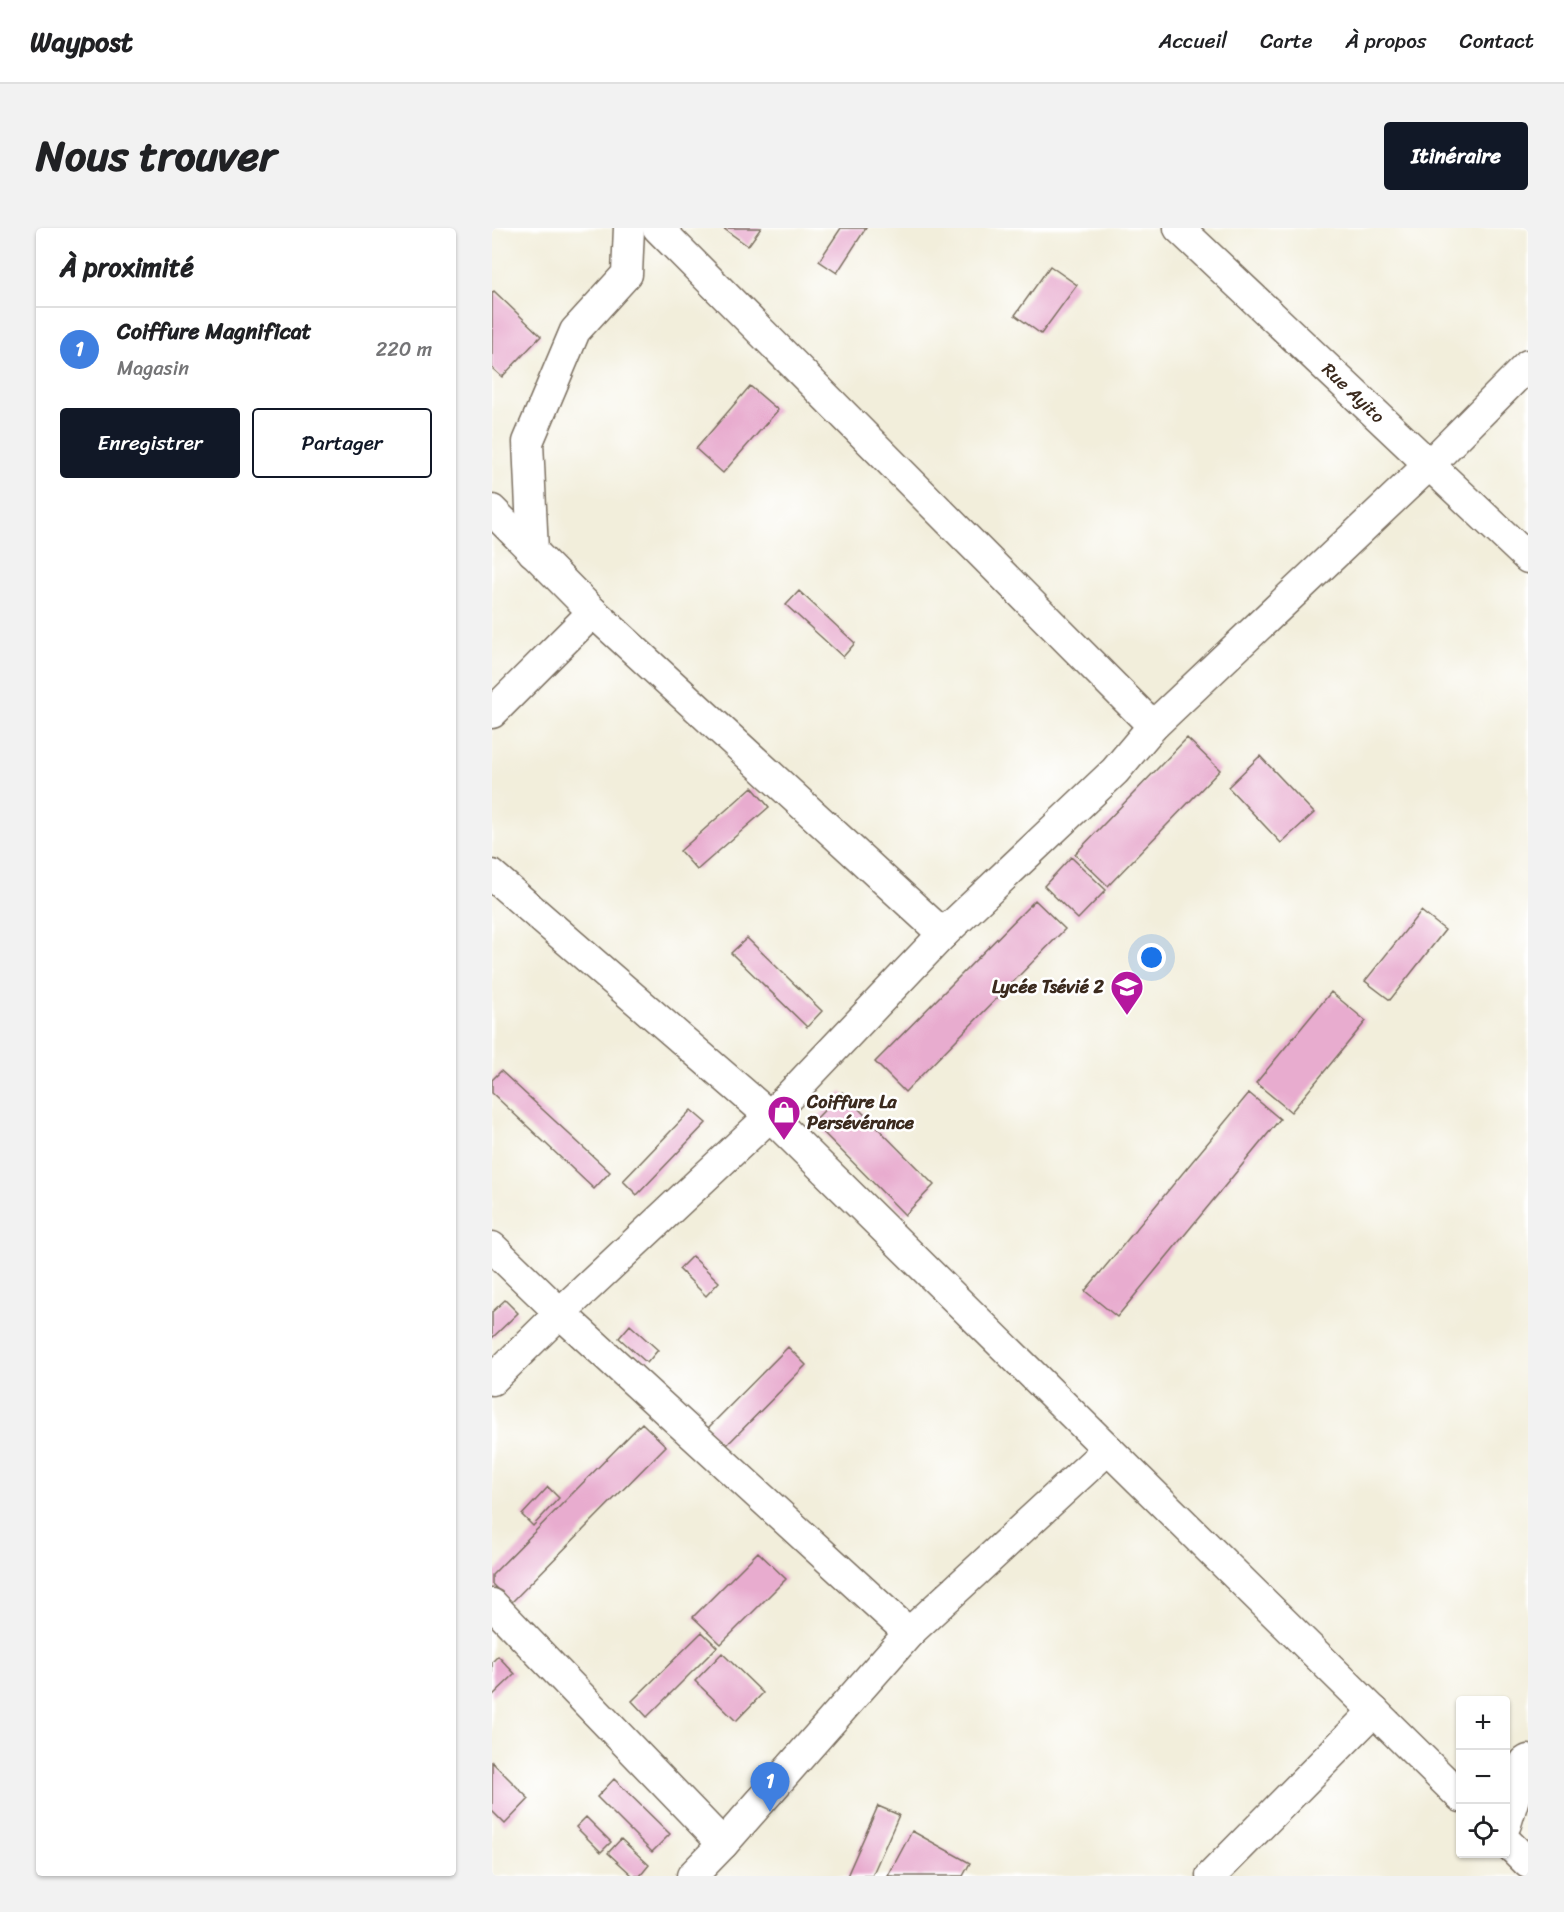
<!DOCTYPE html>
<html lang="fr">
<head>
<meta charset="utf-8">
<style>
	:root { --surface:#fff; --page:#f2f2f2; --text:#202124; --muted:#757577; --line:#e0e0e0; --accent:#111827 }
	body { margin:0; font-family:Sriracha,sans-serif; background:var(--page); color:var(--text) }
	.controls { position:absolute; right:18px; bottom:18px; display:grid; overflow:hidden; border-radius:6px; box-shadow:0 2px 4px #0004 }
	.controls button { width:54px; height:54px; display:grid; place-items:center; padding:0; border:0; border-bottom:2px solid var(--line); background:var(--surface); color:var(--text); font:30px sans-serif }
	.you { position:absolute; left:660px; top:730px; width:21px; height:21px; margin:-15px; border:4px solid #fff; border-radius:50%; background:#1a73e8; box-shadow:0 0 0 9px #1a73e833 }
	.badge { display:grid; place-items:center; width:39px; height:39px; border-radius:50%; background:var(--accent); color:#fff; font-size:20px; font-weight:700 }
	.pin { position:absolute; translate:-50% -50px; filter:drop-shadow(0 2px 3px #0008) }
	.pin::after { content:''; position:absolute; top:32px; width:21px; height:18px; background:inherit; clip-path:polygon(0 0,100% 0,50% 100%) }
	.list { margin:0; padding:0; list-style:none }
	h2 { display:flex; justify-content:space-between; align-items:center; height:78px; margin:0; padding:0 24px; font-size:26px }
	h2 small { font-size:20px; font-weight:400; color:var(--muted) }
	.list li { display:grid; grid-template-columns:39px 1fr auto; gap:18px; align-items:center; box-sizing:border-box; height:84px; padding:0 24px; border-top:2px solid var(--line) }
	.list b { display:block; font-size:22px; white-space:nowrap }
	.list p { margin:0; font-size:20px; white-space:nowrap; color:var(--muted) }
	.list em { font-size:20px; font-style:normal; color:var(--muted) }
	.actions { display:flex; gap:12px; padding:18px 24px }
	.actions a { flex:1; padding:14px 0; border:2px solid var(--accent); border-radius:6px; text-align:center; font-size:21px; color:var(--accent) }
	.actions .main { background:var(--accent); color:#fff }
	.icon { flex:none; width:33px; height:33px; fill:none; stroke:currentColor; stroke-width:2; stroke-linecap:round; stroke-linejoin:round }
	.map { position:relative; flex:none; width:1036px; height:1648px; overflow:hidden; border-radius:6px }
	header { display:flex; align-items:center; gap:36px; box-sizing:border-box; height:84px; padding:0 30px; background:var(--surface); border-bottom:2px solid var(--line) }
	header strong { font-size:28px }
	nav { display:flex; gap:33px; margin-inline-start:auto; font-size:21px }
	.intro { display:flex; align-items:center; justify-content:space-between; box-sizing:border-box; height:144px; padding:0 36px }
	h1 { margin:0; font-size:42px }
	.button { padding:15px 27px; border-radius:6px; background:var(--accent); color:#fff; font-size:21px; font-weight:700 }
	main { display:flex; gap:36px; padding:0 36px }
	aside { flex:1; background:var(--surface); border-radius:6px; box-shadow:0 2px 4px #0004 }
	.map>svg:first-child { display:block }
</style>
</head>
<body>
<header>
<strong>Waypost</strong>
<nav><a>Accueil</a><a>Carte</a><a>À propos</a><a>Contact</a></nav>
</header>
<div class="intro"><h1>Nous trouver</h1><a class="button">Itinéraire</a></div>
<main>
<aside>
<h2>À proximité<small></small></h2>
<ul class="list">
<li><span class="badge" style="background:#3f7fe0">1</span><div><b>Coiffure Magnificat</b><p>Magasin</p></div><em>220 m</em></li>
</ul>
<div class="actions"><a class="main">Enregistrer</a><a>Partager</a></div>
</aside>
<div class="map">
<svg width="1036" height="1648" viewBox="0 0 1036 1648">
	<rect width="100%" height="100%" fill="#fff"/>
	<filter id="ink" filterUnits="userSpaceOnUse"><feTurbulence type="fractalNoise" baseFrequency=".0167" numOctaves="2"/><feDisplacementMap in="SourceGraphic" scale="12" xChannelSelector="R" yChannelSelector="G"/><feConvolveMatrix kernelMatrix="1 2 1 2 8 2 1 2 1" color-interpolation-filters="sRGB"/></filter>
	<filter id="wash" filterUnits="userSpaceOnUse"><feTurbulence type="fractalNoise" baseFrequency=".008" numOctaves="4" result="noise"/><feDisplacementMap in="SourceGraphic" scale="24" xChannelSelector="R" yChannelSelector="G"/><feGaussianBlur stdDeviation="1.35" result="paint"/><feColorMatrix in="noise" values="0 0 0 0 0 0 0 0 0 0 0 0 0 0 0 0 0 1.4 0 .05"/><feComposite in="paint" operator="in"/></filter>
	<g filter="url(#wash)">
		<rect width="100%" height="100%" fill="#f2eedb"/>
		<g id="blocks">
			<path fill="#e8accf" d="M231,0H269L256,18Z
				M349,0H374L345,45L327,33Z
				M558,38L585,57L549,106L523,87Z
				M2,63L49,108L10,149L0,140V65Z
				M258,158L286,182L231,245L204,221Z
				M307,363L363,415L351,429L294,377Z
				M695,510L728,542L616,658L583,626Z
				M768,528L822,585L789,615L736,559Z
				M260,559L277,579L205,642L188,623Z
				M579,629L614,662L586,691L552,658Z
				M543,672L573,701L413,864L383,834Z
				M929,683L953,702L898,772L873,753Z
				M255,710L330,783L315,799L239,725Z
				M839,764L874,793L799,884L764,855Z
				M9,843L118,944L102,961L0,865V852Z
				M350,864L442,957L413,987L321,894Z
				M757,865L788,891L625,1089L593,1063Z
				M199,882L214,895L145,967L131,953Z
				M200,1028L227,1054L214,1068L187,1041Z
				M13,1072L26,1085L0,1110V1084Z
				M138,1097L166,1122L155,1135L127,1110Z
				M296,1119L314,1137L233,1219L215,1201Z
				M150,1195L174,1218L19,1375L0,1356V1347Z
				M56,1259L67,1270L41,1298L30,1287Z
				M266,1324L294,1351L229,1416L201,1389Z
				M210,1404L225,1419L155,1489L140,1473Z
				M230,1425L271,1465L244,1493L203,1453Z
				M6,1428L23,1446L0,1468V1434Z
				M0,1534L37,1571L13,1596L0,1583Z
				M122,1551L178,1606L160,1624L105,1569Z
				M386,1578L407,1587L380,1648H355Z
				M94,1589L119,1614L109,1624L84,1599Z
				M420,1603L478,1635L471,1648H396Z
				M129,1611L157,1637L148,1648H141L116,1625Z"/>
		</g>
	</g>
	<g filter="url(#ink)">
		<use href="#blocks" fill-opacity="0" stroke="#7b6f60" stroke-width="1.5"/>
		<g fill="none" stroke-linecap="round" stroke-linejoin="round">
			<defs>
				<g id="minor">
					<path d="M166,0L661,498"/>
					<path id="s1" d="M687,0L1036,330"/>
					<path d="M0,282L101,384L451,706"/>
					<path d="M41,324L36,214L83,103L135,46L137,0"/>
					<path d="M0,485L101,384"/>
					<path d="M0,647L278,888L969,1569"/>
					<path d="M0,1019L68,1085L417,1405"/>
					<path d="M0,1152L68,1085L278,888L451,706L623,543L661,498L938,236L1036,137"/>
					<path d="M0,1376L231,1616"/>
					<path d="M1014,1596L1033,1534L1036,1532"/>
					<path d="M1014,1613L1036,1635"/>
					<path d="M200,1648L231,1616L417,1405L616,1221"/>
					<path d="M719,1648L882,1483"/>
				</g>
			</defs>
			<use href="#minor" stroke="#7b6f60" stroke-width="33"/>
			<use href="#minor" stroke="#fff" stroke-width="30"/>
		</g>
	</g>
	<defs>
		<symbol id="school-pin" viewBox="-11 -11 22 30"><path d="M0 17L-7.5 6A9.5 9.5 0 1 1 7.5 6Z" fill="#b5179e" stroke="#fff"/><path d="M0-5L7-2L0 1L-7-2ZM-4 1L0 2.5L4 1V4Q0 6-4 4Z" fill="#fff"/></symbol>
		<symbol id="shop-pin" viewBox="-11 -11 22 30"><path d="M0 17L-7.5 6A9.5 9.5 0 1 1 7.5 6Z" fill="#b5179e" stroke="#fff"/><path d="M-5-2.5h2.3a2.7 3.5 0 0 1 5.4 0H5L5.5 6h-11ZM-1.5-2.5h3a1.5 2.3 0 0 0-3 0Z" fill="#fff"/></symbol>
	</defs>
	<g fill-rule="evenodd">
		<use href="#school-pin" x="616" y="740" width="38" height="52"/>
		<use href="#shop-pin" x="273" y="865" width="38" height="52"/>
	</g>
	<g text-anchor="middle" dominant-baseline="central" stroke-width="5" stroke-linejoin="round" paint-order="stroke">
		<g font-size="18" fill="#3b2a1e" stroke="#fff">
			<text stroke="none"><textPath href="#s1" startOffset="240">Rue Ayito</textPath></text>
		</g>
		<g font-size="18" font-weight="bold" fill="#3b2a1e" stroke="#fff" text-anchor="end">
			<text x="612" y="759">Lycée Tsévié 2</text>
			<text x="315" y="874" text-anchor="start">Coiffure La<tspan x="315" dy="21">Persévérance</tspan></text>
		</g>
	</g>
</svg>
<div class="controls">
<button>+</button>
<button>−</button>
<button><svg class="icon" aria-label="locate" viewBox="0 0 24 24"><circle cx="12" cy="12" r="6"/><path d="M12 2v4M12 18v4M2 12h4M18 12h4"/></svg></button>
</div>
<div class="you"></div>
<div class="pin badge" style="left:278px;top:1584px;background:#3f7fe0">1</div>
</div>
</main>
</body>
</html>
